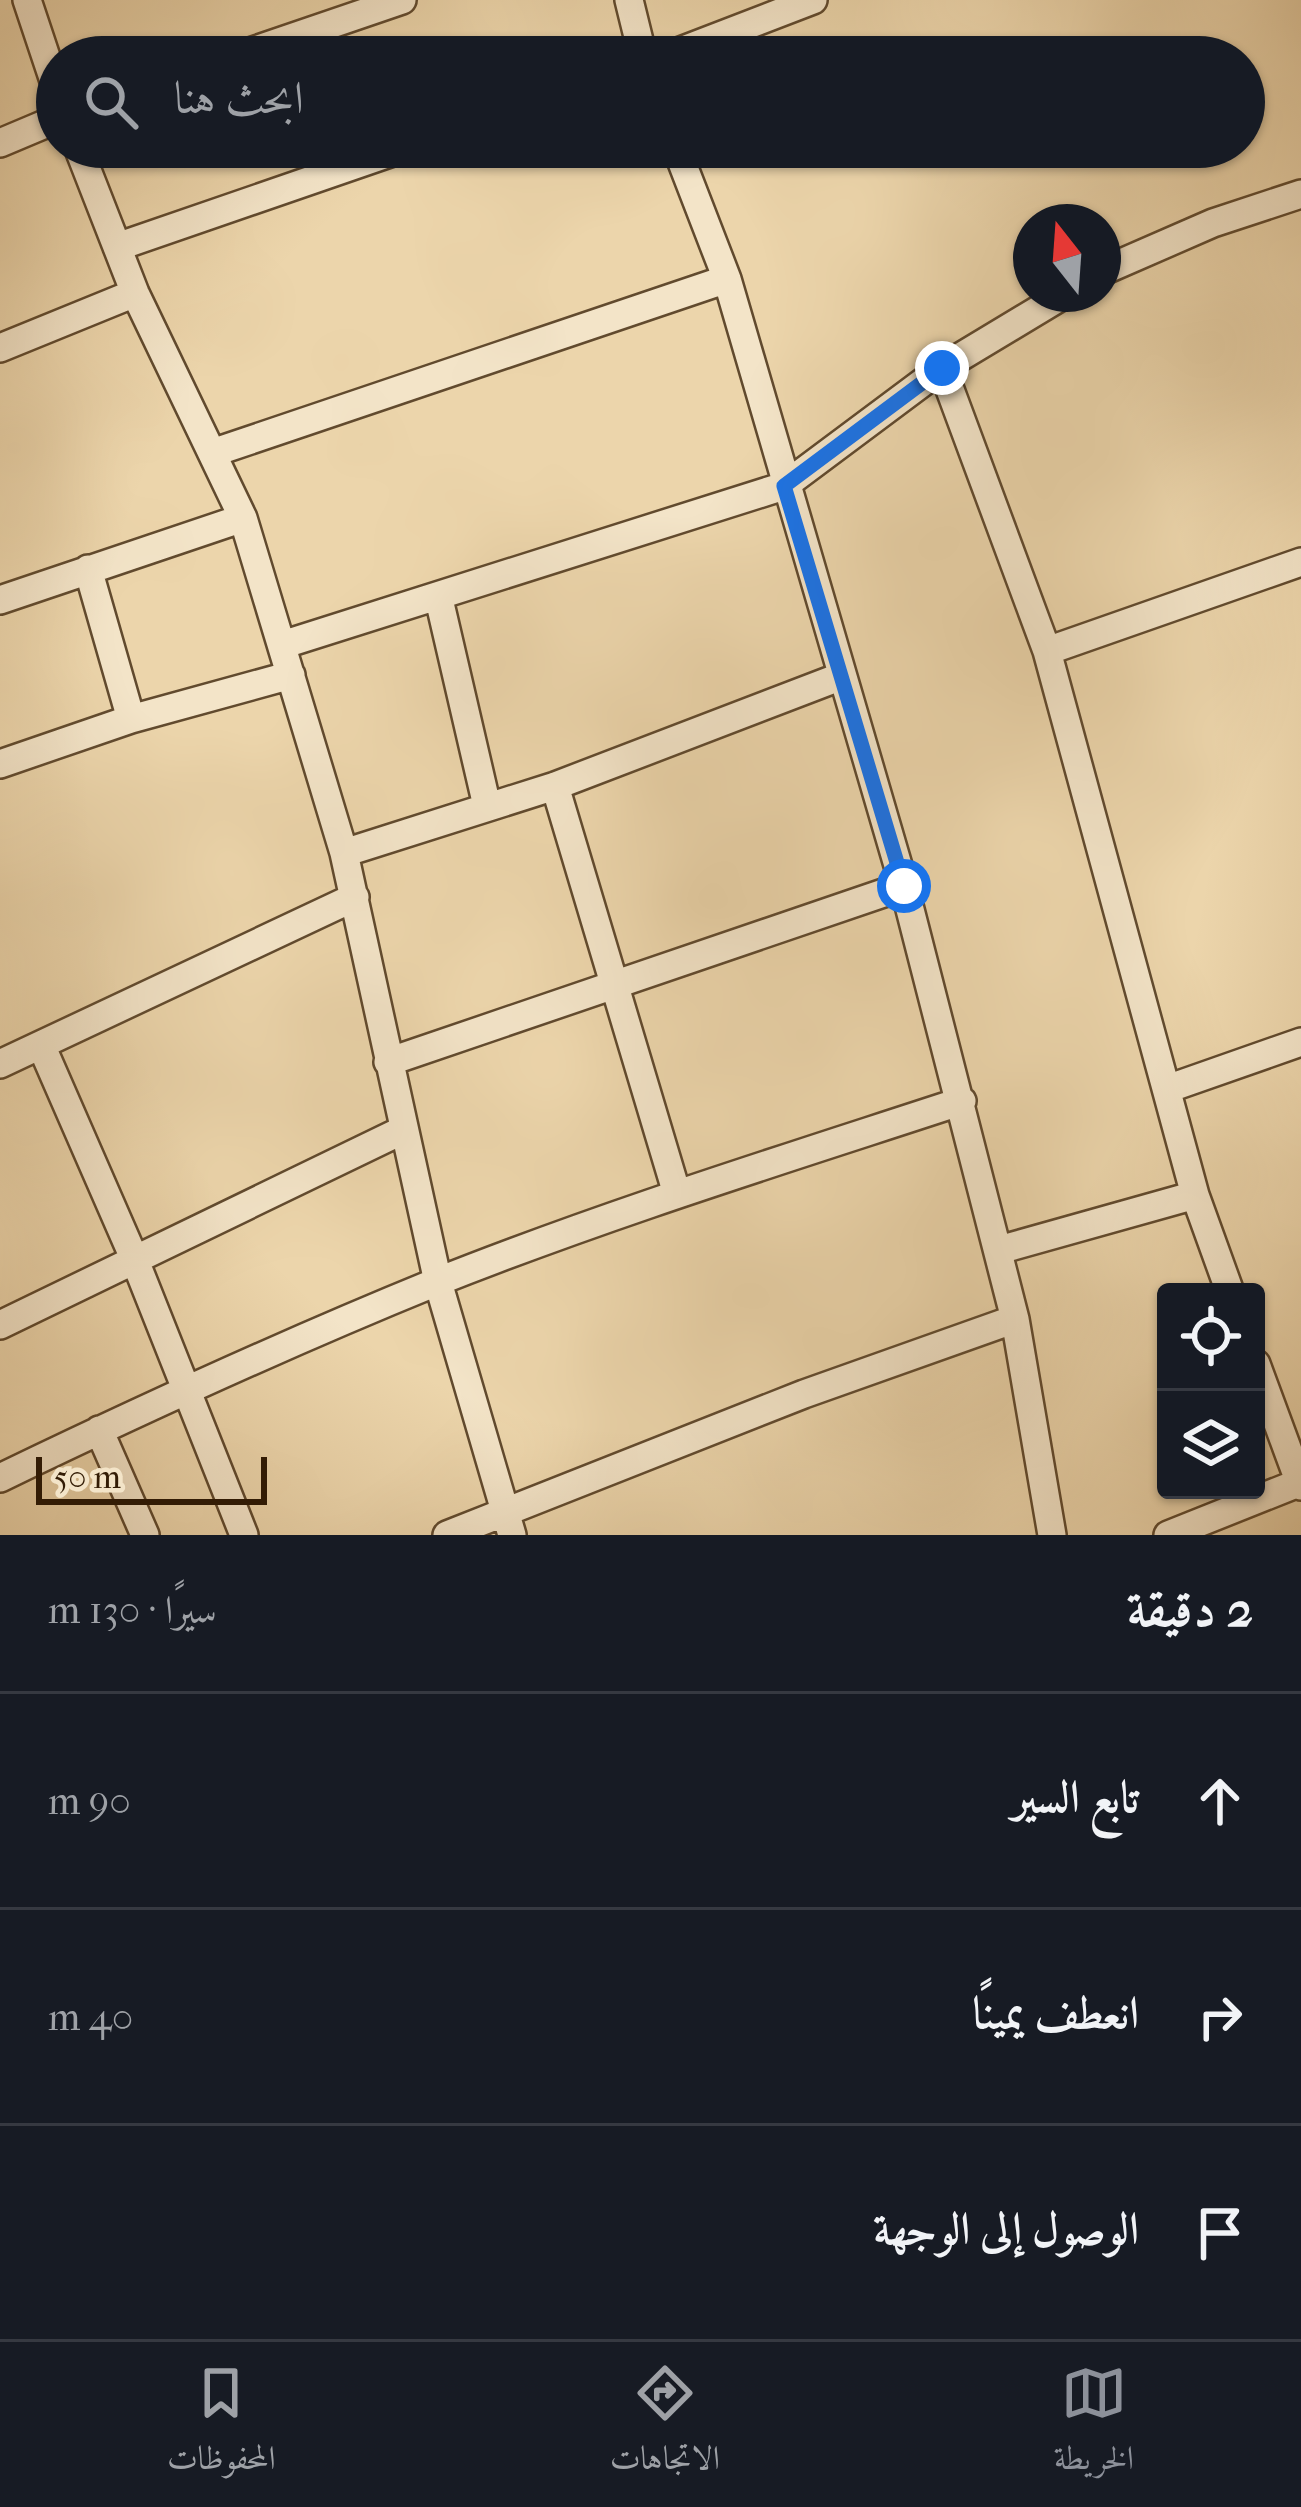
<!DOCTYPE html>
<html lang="ar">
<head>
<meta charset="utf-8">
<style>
	:root { --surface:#171b24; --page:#20242c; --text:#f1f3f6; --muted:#9ea1a6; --line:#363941; --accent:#8c9099 }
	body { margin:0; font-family:"IM FELL French Canon",Amiri,serif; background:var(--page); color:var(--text); direction:rtl }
	.controls { position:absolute; right:36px; bottom:36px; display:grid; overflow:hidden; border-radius:12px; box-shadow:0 3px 9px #0004 }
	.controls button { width:108px; height:108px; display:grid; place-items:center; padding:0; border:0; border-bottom:3px solid var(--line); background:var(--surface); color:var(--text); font:60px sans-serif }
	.compass { position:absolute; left:1013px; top:204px; width:108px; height:108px; border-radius:50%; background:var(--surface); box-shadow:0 3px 9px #0004; rotate:343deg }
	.scale { position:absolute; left:36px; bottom:30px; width:231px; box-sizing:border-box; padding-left:12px; border:6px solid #331c05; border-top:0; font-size:33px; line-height:42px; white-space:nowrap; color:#331c05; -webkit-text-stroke:9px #f3e4c8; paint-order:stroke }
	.stop { position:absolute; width:36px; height:36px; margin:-27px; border:9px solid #1a73e8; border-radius:50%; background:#fff }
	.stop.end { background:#1a73e8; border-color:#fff; box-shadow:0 3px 12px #0008 }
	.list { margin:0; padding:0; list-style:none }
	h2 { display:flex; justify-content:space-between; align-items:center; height:156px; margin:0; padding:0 48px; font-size:51px }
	h2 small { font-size:39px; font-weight:400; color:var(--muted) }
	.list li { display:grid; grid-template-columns:78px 1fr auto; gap:36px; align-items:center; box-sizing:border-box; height:216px; padding:0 48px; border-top:3px solid var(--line) }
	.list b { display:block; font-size:45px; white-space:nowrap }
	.list em { font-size:39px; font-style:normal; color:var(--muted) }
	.icon { flex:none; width:66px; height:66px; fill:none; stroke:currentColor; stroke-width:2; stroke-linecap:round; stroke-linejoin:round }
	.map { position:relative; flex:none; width:1301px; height:1535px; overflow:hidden; direction:ltr }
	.search { position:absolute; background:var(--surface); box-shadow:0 3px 9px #0004; left:36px; right:36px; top:36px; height:132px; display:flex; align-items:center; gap:30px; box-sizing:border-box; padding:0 42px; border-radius:66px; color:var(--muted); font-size:45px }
	.sheet { height:804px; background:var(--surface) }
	nav { display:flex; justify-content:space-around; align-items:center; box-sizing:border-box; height:168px; border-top:3px solid var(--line); background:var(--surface); font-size:33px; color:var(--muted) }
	nav a { display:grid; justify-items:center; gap:6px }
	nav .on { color:var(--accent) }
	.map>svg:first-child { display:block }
</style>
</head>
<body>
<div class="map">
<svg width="1301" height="1535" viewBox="0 0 1301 1535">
	<rect width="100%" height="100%" fill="#ecd5ab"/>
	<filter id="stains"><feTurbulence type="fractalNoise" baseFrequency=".00167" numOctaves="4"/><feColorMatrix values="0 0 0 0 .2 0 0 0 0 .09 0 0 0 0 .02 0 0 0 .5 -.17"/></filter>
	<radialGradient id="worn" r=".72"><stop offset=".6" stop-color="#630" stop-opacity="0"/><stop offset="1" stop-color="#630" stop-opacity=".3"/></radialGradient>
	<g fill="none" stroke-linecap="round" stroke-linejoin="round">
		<defs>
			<path id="minor" d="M27,0L57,90
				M629,0L643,57
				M235,57L402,0
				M665,57L813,0
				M0,143L57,119
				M78,147L135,293L243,518L344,853L438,1282L512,1535
				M676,147L727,279L904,886L1015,1319L1052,1535
				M117,247L407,147
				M1103,271L1213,223L1301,194
				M0,348L135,293
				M942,368L1047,651L1195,1195L1230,1292
				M212,453L727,279
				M88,569L131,719
				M439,599L487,806
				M0,600L243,518
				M282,645L784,486L942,368L1065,294
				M1047,651L1301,562
				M0,764L131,719L291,675
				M555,786L677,1194
				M344,853L555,786L842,676
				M41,1045L134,1258L244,1535
				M388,1062L904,886
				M0,1064L355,897
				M1167,1089L1301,1042
				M999,1250L1195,1195
				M0,1325L403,1130
				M1256,1364L1301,1486
				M99,1430L145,1535
				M0,1478C143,1409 287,1343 434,1283C607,1214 785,1159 962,1101
				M447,1535L804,1394L1015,1319
				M1168,1535L1301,1482"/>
		</defs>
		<use href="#minor" stroke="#614a2e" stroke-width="32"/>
		<use href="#minor" stroke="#f3e4c8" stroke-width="27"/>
	</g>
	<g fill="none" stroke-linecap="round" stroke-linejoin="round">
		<path stroke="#1a73e8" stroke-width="15" d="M904,886L784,486L942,368"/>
	</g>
	<rect width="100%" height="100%" filter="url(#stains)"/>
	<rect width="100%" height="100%" fill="url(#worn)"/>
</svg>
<div class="controls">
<button><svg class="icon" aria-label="locate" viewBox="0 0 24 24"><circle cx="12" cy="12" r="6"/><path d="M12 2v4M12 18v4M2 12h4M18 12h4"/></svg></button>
<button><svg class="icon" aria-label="layers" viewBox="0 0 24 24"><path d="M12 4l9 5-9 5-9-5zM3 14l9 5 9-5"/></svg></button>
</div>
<svg class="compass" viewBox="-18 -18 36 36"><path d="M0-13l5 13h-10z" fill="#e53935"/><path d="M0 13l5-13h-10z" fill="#9ea1a6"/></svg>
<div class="scale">50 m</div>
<div class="stop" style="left:904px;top:886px"></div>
<div class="stop end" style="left:942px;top:368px"></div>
<div class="search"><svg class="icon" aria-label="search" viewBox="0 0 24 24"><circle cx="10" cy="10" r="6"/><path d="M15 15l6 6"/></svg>ابحث هنا</div>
</div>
<section class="sheet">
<h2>2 دقيقة<small>سيرًا · 130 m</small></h2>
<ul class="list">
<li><svg class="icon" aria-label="ahead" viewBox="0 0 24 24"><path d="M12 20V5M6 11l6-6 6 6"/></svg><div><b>تابع السير</b></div><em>90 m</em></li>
<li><svg class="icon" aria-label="right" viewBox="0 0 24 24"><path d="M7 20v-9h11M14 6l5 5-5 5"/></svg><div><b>انعطف يمينًا</b></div><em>40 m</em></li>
<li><svg class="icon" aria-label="arrive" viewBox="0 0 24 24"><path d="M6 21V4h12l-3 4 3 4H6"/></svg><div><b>الوصول إلى الوجهة</b></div></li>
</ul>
</section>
<nav>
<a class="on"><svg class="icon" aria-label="map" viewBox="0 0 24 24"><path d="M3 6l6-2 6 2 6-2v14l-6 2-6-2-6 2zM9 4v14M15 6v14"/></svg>الخريطة</a>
<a><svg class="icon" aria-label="directions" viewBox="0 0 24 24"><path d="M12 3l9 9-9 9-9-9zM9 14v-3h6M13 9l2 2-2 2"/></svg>الاتجاهات</a>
<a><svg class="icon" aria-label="saved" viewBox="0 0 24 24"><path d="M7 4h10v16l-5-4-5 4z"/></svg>المحفوظات</a>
</nav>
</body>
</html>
